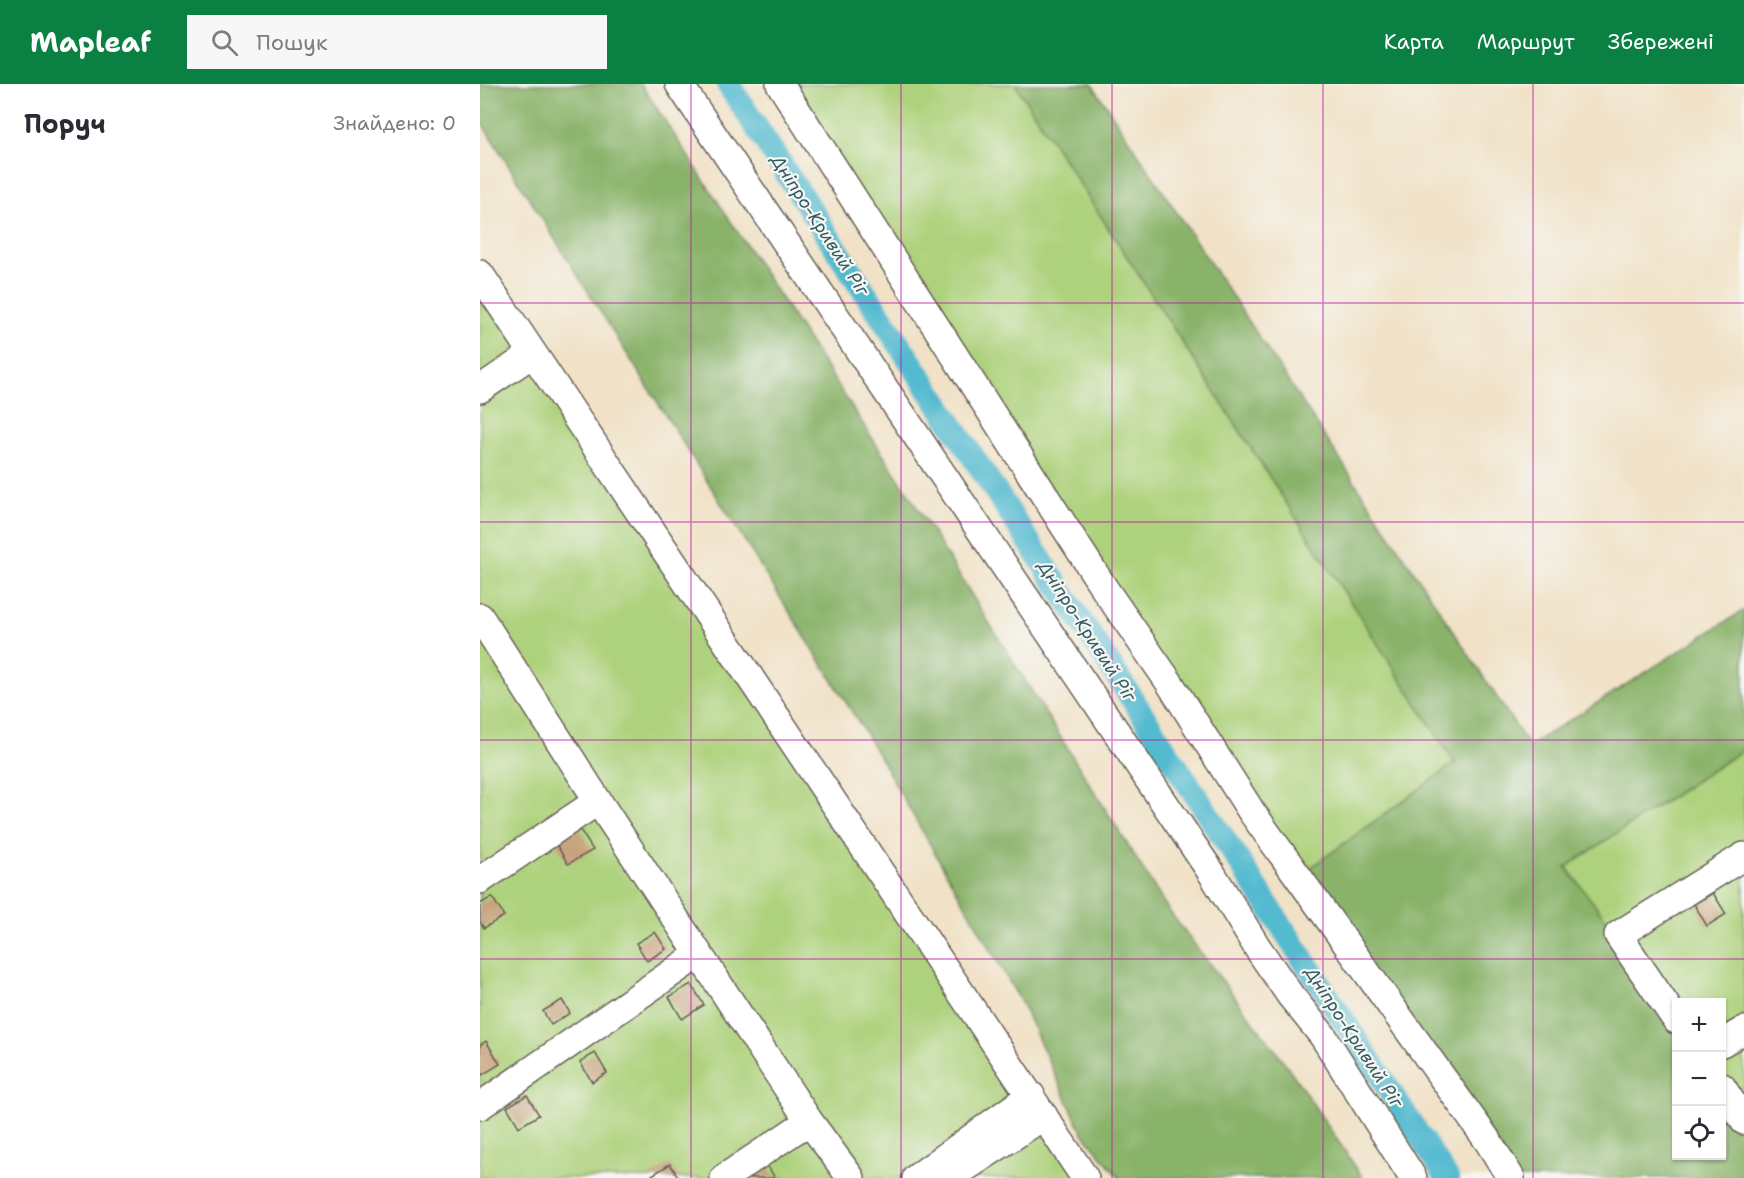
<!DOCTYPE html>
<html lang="uk">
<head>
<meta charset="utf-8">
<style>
	:root { --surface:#fff; --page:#f7f7f7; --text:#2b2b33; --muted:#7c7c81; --line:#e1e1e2; --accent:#0b8043 }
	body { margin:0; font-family:"Shantell Sans",sans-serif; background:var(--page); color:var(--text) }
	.controls { position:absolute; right:18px; bottom:18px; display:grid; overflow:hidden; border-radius:0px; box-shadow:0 2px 4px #0004 }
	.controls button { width:54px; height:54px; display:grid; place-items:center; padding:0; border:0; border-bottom:2px solid var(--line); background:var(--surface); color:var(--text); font:30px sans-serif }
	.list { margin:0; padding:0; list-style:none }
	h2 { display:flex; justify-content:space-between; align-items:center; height:78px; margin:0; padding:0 24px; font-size:26px }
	h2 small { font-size:20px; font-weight:400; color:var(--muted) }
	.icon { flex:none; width:33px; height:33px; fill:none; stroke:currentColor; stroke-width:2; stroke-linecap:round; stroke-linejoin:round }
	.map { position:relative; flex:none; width:1264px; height:1094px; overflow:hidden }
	header { display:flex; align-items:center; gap:36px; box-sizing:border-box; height:84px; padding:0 30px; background:var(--accent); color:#fff }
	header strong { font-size:28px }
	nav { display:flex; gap:33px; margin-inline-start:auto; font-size:21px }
	.search { width:420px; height:54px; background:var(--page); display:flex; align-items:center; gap:15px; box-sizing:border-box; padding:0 21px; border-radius:0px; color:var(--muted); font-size:22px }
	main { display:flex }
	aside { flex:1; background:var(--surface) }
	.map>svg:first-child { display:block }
</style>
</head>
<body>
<header>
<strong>Mapleaf</strong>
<div class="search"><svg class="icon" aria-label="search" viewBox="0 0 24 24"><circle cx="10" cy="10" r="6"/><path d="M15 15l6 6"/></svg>Пошук</div>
<nav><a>Карта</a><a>Маршрут</a><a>Збережені</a></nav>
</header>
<main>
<aside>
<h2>Поруч<small>Знайдено: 0</small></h2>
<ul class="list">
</ul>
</aside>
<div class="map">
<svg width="1264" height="1094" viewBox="0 0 1264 1094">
	<rect width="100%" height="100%" fill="#f6f6f2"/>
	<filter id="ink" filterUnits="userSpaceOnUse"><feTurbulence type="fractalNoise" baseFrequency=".0167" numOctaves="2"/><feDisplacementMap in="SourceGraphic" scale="12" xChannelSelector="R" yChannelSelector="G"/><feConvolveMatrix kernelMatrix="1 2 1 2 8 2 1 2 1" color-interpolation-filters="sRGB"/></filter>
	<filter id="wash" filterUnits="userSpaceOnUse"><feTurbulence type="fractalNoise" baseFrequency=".008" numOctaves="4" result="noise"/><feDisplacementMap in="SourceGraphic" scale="24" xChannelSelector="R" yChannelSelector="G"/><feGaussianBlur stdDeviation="1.35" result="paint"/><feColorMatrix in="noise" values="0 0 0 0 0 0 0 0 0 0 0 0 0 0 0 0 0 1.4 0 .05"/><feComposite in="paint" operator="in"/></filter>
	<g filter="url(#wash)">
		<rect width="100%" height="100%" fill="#f1e2c7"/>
		<path fill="#add17b" stroke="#64764c" stroke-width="1.5" d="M300,0H535L975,679L818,793Z
			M0,191L605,1094H0Z
			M1264,665V1037L1242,1003V918H1196V936L1086,782Z"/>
		<path fill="#8ab36b" stroke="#536844" stroke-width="1.5" d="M0,0H161L428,409L689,827L808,983L883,1094H639L602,1048L541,918L388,653L0,36Z
			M535,0H612L1049,662L1264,526V665L1086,783L1138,851L1196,936V1072H1242V1003L1264,1037V1094H1031L818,793L975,679Z"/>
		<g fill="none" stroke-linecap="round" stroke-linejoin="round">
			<path stroke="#52bad0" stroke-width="24" d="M248,0L967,1094"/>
		</g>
		<g id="blocks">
			<path fill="#c8a27d" d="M97,741L113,766L88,780L73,755Z
				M1233,809L1246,830L1227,842L1214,820Z
				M12,813L24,832L4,844L0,838V820Z
				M175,848L186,865L167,877L156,859Z
				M211,900L224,921L202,935L189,913Z
				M82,916L90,929L71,941L63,927Z
				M6,957L20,980L2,991L0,988V961Z
				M115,969L127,989L112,998L100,978Z
				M47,1011L59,1031L39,1043L27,1023Z
				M190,1080L199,1094H174L172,1091Z
				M287,1081L295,1094H272L270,1091Z"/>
		</g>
	</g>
	<g filter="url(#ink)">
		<use href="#blocks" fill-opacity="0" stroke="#676158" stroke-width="1.5"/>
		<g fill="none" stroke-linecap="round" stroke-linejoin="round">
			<defs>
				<path id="minor" d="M199,0L731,788L777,863L810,911L843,952L933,1094
					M300,0L626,507L689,598L771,727L1008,1057L1031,1094
					M0,190L605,1094
					M0,305L52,270
					M0,533L118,717L329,1037L371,1094
					M0,796L118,717
					M1196,936L1138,851L1264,772
					M1242,959L1264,946
					M1242,1003L1264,1037
					M0,1022L219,870
					M244,1094L329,1037
					M436,1094L551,1011
					M470,1094L564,1032"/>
			</defs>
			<use href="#minor" stroke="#676158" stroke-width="30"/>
			<use href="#minor" stroke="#fff" stroke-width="27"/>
		</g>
	</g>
	<path fill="none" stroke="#b5179e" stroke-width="1.5" stroke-opacity="0.55" d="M211,0V1094M421,0V1094M632,0V1094M843,0V1094M1053,0V1094M0,219H1264M0,438H1264M0,656H1264M0,875H1264"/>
	<g text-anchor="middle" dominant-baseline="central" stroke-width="4.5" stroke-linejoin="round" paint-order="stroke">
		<g font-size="18" font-style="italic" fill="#325b64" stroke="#f6f6f2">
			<text transform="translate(340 141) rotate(57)">Дніпро-Кривий Ріг</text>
			<text transform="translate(607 547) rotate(57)">Дніпро-Кривий Ріг</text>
			<text transform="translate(874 953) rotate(57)">Дніпро-Кривий Ріг</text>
		</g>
	</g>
</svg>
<div class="controls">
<button>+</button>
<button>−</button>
<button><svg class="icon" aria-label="locate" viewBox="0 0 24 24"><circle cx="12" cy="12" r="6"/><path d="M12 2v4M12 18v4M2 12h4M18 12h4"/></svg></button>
</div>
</div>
</main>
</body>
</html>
